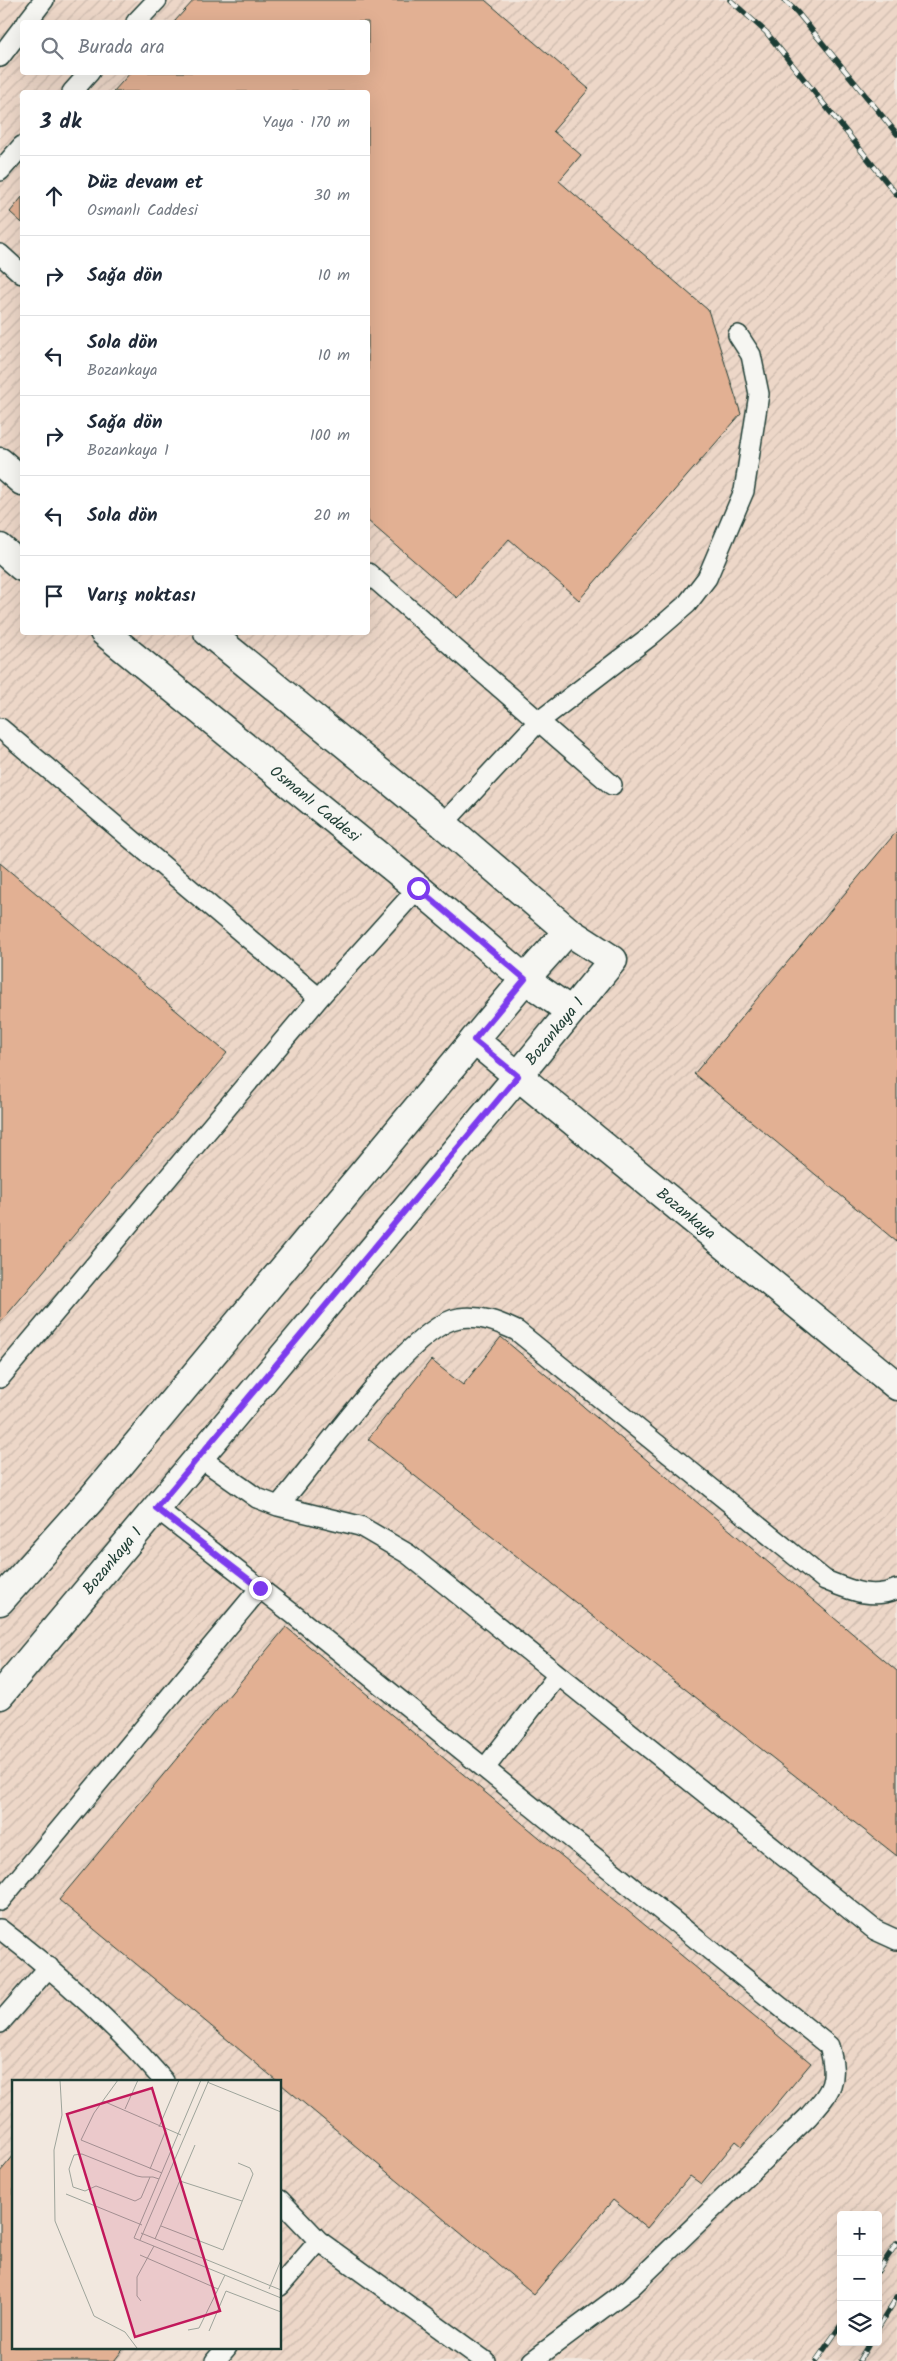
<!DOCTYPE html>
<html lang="tr">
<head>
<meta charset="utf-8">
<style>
	:root { --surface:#fff; --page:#f2f2f3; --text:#1f2937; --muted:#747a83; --line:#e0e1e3 }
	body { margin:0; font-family:Kalam,sans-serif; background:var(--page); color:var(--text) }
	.controls { position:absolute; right:15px; bottom:15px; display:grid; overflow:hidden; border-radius:5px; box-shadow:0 5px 20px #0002 }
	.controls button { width:45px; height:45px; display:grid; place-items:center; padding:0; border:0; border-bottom:1px solid var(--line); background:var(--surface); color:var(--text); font:25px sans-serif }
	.stop { position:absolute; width:15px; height:15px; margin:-11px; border:4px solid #7c3aed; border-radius:50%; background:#fff }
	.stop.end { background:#7c3aed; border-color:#fff; box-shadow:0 1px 5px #0008 }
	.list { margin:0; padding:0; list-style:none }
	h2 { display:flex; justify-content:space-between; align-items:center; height:65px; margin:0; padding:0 20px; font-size:21px }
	h2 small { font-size:16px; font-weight:400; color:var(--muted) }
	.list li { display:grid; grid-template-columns:32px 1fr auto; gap:15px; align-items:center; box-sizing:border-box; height:80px; padding:0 20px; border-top:1px solid var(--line) }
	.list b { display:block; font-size:19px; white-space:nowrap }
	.list p { margin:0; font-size:16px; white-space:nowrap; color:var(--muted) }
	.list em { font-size:16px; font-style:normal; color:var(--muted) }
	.icon { flex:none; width:28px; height:28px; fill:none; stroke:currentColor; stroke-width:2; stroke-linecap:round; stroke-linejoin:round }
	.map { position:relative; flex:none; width:897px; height:2361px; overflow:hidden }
	.search { position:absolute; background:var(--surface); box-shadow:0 5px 20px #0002; left:20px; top:20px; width:350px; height:55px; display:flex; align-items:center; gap:12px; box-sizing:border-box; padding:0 18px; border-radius:5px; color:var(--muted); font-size:19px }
	.panel { position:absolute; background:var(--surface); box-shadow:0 5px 20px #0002; left:20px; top:90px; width:350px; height:545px; border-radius:5px }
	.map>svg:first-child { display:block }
</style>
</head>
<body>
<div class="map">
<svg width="897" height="2361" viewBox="0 0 897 2361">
	<defs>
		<pattern id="industrial-furrows" width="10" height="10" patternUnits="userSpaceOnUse" patternTransform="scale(1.25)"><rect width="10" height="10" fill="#edd7c8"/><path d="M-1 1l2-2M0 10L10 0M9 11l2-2" fill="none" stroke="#cbb9ac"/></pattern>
	</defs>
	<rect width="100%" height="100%" fill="#f2e8df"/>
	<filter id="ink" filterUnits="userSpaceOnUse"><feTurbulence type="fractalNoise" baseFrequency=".02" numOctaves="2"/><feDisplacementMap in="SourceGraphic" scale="10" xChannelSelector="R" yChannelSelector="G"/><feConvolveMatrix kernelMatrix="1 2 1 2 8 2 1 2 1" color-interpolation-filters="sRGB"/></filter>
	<g filter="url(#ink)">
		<path fill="url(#industrial-furrows)" fill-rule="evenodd" d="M0,0H897V2361H0ZM22,22H368V72H22ZM22,92H368V632H22ZM14,2081H280V2347H14ZM841,2215H878V2342H841Z"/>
		<path fill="#e2b093" stroke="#1f3d34" d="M194,0H485L589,89L553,131L581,155L559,181L708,310L741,414L579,600L509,539L457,598L368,521V92H113L131,72H368V22H174Z
			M22,197V223L10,212Z
			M897,831V1242L694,1074Z
			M0,863L227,1053L0,1323Z
			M501,1337L897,1671V1856L368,1439L431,1360L463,1385Z
			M286,1627L811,2063L742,2146L736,2141L701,2184L690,2176L647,2228L613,2200L534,2294L59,1900Z
			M14,2155V2347H125L114,2361H0V2172Z"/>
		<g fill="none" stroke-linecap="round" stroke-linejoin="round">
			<defs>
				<path id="service" d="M27,22L44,0
					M136,22L157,0
					M0,57L22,28
					M72,92L90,72
					M0,171L22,146
					M0,254L22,274
					M368,573L612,785
					M0,728L319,998
					M443,824L538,722L649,637L687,604L707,578L744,491L759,394L751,355L738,335
					M0,1378L319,998L418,888
					M199,1457L257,1498L278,1506L360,1526L408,1554L875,1930L897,1940
					M278,1506C315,1465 409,1326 459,1318C481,1315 498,1322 517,1331L825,1580C850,1590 871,1600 897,1589
					M156,1508L293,1614L829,2046C839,2082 832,2090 808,2117L630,2288L532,2361
					M485,1768L558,1675
					M0,1901L260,1588
					M0,1929C59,1974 115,2024 164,2081
					M0,2023L49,1967
					M280,2200L319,2241L485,2361
					M280,2286L319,2241
					M215,2361L227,2347"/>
				<g id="minor">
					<path id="s1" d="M474,1040L897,1386"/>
				</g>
				<g id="tertiary">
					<path d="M0,462L22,481"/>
					<path d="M0,548L22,567"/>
					<path id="s2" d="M104,632L418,888L525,979L570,1011"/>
					<path d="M0,1601L93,1497L525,979L568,931"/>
					<path id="s3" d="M0,1695L518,1076L613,960L568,931L443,824L208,632"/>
				</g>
			</defs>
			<use href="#service" stroke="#1f3d34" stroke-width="22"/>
			<use href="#minor" stroke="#1f3d34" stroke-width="31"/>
			<use href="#tertiary" stroke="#1f3d34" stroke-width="31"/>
			<use href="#service" stroke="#f6f6f2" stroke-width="19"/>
			<use href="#minor" stroke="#f6f6f2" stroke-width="28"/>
			<use href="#tertiary" stroke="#f6f6f2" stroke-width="28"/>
			<defs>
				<path id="rail" d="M730,0L766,32L897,195
					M784,0L797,12L897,134
					M878,2271L897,2243
					M878,2328L897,2297
					M816,2361L841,2325
					M859,2361L870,2342"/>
			</defs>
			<use href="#rail" stroke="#1f3d34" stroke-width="5.5"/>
			<use href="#rail" stroke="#f6f6f2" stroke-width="4" stroke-dasharray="11" stroke-linecap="butt"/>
		</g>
	</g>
	<g fill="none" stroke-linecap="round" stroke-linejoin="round" filter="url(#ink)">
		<path stroke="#7c3aed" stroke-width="6" d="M260,1588L156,1508L518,1076L474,1040L525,979L418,888"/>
	</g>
	<g text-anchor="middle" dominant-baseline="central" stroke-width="4.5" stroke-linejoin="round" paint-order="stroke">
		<g font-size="16" fill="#1f3d34" stroke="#f6f6f2">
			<text stroke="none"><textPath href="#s2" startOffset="272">Osmanlı Caddesi</textPath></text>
			<text stroke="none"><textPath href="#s3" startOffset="865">Bozankaya 1</textPath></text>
			<text stroke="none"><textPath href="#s1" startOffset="274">Bozankaya</textPath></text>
			<text stroke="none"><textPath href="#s3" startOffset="175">Bozankaya 1</textPath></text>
		</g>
	</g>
	<g transform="translate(12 2080)">
		<rect width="269" height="269" fill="#f2e8df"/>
		<path fill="none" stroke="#9ea49b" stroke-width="1" d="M48,0L50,35L42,70L43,141L82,236L113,252L125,268M106,0L82,33L69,60L150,93M189,0L122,158L269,218M195,2L269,32M91,21L169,55M113,29L126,0M147,47L167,0M138,89L154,50M138,97L129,118L123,121L84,106L73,111L61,107L57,89L62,75L70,74L125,96L130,97H141L147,99M168,101L230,121M54,114L130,145M149,146L211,170L241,94L238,88L226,83M129,153L269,210M143,159L183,65M128,160L197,0M128,175L206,209M257,209L269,180M129,221L125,216V197L142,166M176,250L187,248L213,195M197,251L214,211L269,232"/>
		<path fill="#c2185b" fill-opacity="0.15" stroke="#c2185b" stroke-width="2.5" d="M140,8L208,231L123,257L55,34Z"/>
		<rect width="269" height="269" fill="none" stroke="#1f3d34" stroke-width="2.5"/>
	</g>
</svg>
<div class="controls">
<button>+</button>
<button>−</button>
<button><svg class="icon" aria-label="layers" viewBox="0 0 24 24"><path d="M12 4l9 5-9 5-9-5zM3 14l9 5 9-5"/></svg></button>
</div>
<div class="stop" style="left:418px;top:888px"></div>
<div class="stop end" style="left:260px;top:1588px"></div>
<div class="search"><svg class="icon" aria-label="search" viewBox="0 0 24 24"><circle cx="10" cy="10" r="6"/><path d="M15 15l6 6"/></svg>Burada ara</div>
<section class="panel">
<h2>3 dk<small>Yaya · 170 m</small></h2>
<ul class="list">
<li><svg class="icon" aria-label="ahead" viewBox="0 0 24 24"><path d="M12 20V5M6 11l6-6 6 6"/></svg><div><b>Düz devam et</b><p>Osmanlı Caddesi</p></div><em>30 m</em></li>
<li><svg class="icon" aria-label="right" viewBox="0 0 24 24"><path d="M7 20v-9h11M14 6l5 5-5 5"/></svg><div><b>Sağa dön</b></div><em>10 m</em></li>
<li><svg class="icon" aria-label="left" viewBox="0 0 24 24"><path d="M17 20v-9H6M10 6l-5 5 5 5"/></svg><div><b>Sola dön</b><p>Bozankaya</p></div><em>10 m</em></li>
<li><svg class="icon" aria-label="right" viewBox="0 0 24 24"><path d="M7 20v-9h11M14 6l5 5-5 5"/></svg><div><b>Sağa dön</b><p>Bozankaya 1</p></div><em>100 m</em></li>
<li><svg class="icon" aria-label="left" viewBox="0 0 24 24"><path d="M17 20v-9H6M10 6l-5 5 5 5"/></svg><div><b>Sola dön</b></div><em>20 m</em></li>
<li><svg class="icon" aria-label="arrive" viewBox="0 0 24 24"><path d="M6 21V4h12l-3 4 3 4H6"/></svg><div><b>Varış noktası</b></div></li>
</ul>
</section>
</div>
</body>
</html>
